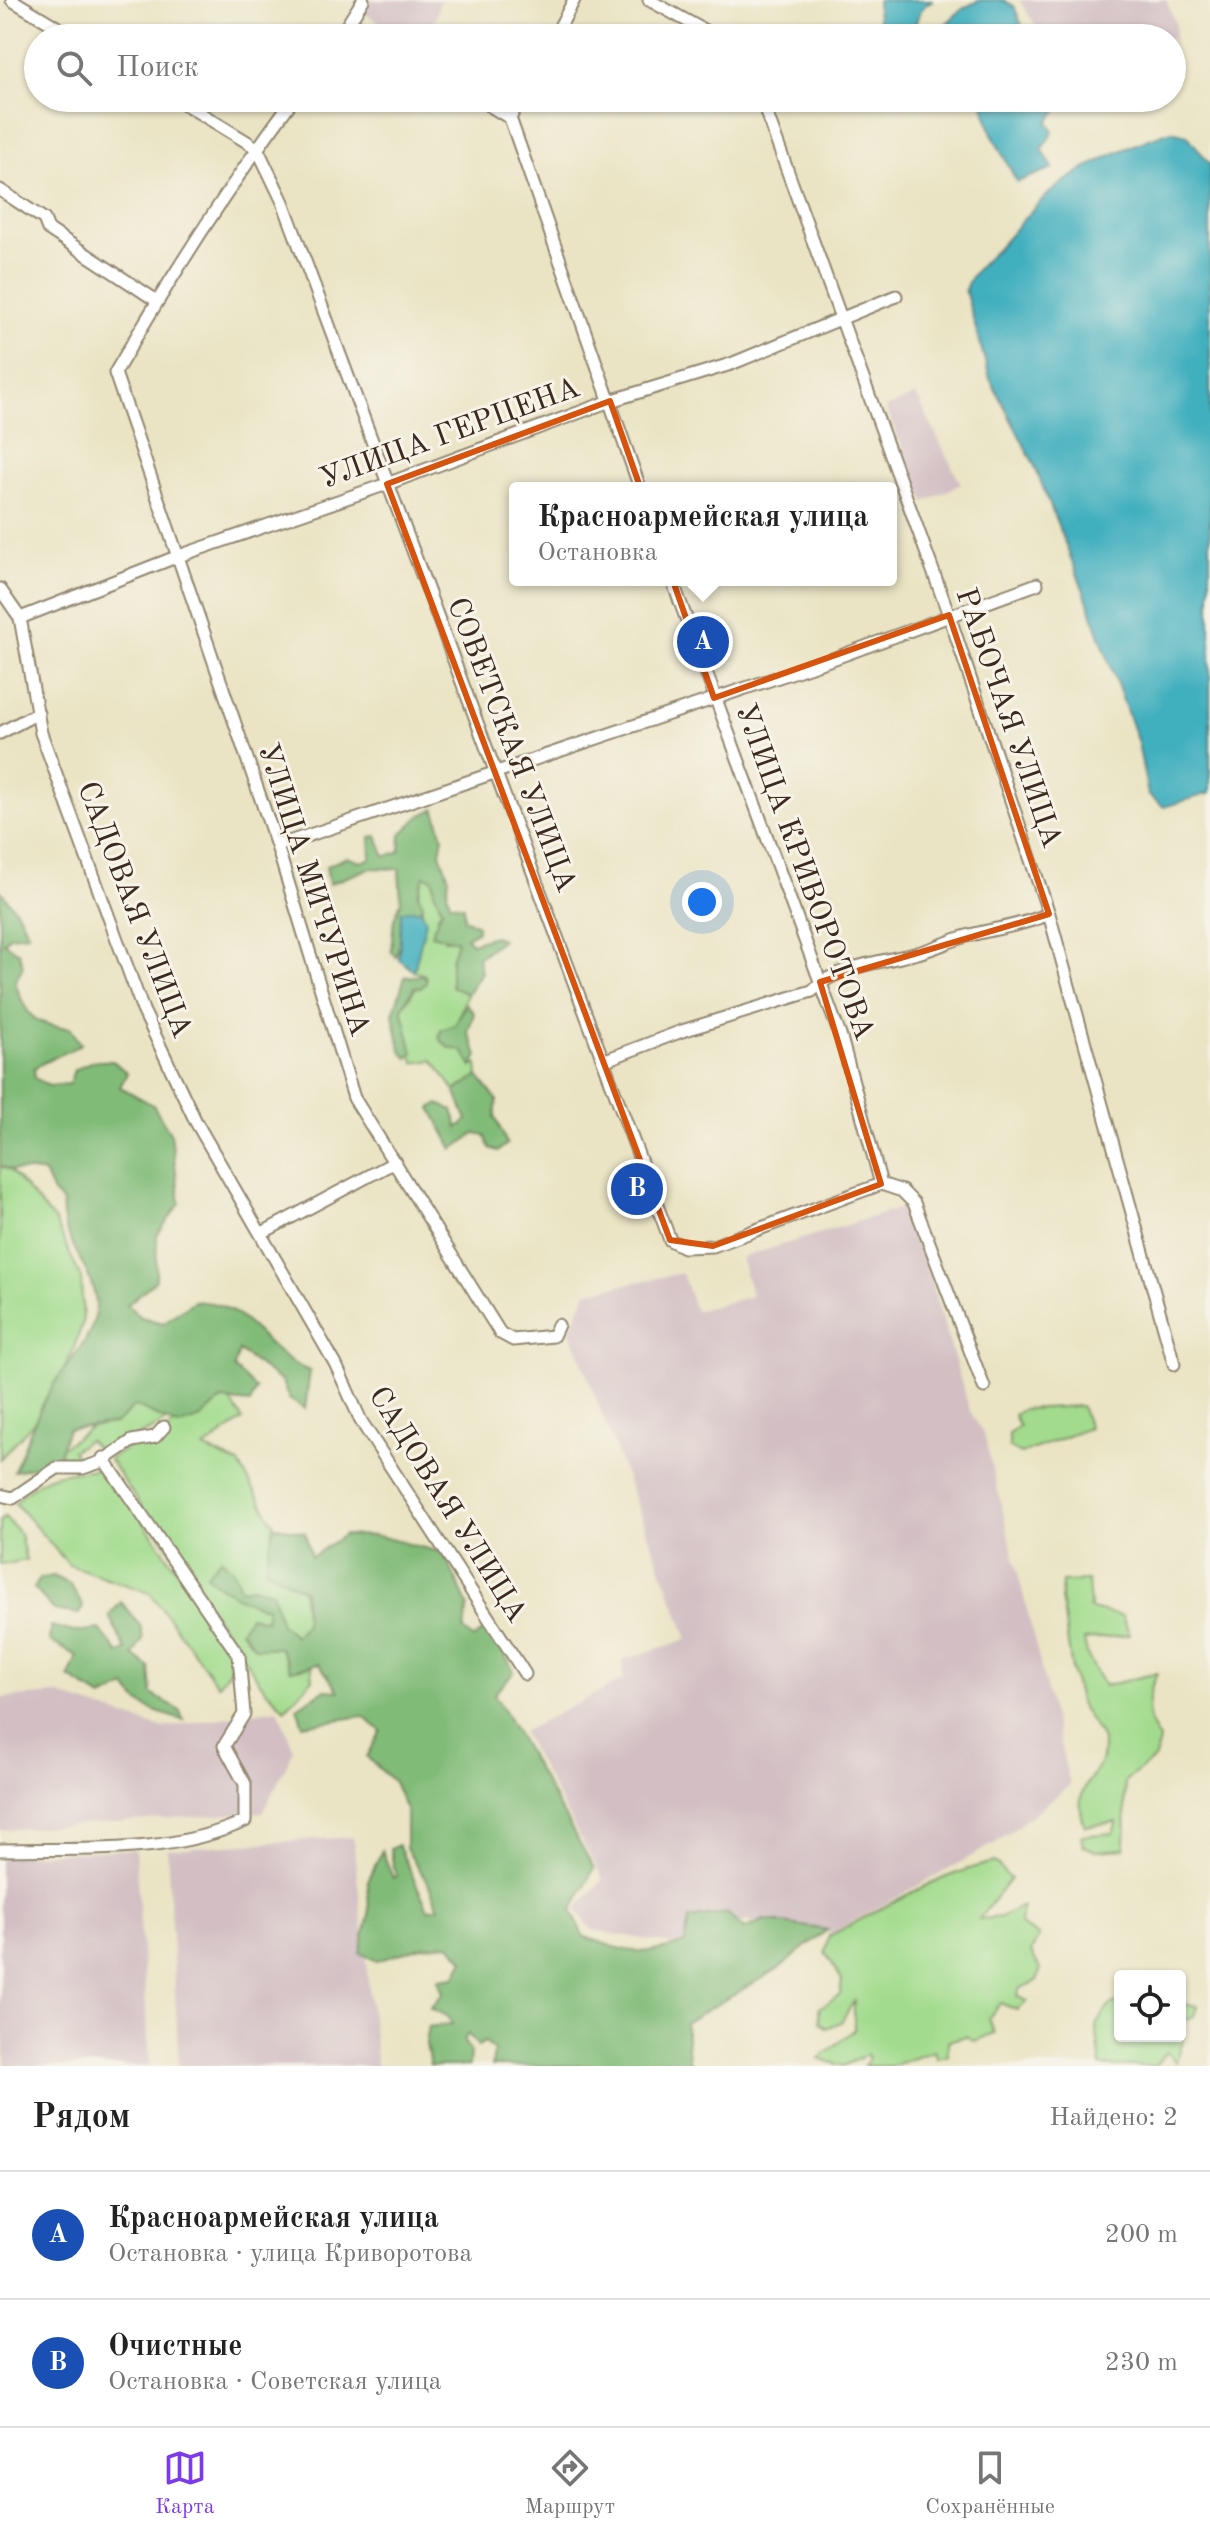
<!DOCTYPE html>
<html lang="ru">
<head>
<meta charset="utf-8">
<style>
	:root { --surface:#fff; --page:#f2f2f2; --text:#222; --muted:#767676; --line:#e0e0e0; --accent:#7c3aed }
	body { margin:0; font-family:"Old Standard TT",serif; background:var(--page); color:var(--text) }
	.controls { position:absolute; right:24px; bottom:24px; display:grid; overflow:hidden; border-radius:8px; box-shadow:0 2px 6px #0004 }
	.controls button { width:72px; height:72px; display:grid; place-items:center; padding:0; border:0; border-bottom:2px solid var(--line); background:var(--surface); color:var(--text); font:40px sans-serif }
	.you { position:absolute; left:702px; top:902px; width:28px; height:28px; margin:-20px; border:6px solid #fff; border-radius:50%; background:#1a73e8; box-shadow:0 0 0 12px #1a73e833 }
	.badge { display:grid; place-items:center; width:52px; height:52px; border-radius:50%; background:var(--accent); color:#fff; font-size:26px; font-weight:700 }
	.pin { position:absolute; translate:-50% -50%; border:4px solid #fff; box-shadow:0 2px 8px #0006 }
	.popup { position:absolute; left:509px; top:482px; width:388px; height:104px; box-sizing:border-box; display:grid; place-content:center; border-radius:8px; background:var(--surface); filter:drop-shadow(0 2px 6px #0005); font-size:26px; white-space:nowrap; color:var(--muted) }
	.popup b { font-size:30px; color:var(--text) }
	.popup::after { content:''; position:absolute; left:50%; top:100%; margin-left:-16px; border:16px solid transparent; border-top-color:var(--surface) }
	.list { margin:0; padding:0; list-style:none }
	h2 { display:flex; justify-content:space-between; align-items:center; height:104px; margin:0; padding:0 32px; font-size:34px }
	h2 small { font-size:26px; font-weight:400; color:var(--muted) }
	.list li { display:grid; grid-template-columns:52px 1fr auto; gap:24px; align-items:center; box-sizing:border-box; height:128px; padding:0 32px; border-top:2px solid var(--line) }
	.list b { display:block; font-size:30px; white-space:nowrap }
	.list p { margin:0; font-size:26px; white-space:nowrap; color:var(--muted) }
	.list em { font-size:26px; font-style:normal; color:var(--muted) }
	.icon { flex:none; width:44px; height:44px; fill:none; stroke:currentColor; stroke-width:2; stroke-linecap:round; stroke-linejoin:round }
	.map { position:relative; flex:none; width:1210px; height:2066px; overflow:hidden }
	.search { position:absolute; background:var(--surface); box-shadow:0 2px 6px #0004; left:24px; right:24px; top:24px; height:88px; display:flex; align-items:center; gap:20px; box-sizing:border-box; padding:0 28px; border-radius:44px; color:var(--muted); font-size:30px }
	.sheet { height:360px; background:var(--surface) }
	nav { display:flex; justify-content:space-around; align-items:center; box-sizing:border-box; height:112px; border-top:2px solid var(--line); background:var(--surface); font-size:22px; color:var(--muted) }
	nav a { display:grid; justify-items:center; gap:4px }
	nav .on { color:var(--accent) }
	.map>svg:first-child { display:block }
</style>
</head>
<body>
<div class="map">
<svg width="1210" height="2066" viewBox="0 0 1210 2066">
	<rect width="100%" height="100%" fill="#f7f3e8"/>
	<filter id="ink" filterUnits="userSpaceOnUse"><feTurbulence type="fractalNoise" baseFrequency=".0125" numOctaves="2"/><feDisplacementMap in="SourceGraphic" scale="16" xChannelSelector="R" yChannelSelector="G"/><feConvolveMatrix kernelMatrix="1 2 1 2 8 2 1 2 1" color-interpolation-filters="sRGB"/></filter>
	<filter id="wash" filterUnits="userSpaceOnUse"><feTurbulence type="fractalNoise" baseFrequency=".006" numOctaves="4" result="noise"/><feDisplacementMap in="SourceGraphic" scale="32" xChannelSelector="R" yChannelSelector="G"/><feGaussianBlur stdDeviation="1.8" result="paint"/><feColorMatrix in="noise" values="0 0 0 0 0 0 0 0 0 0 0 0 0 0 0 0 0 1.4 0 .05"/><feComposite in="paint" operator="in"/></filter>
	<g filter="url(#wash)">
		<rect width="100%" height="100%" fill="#eae4c4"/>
		<path fill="#d2bec3" d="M371,0H445L439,2L436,18L421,38H404L364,13Z
			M1019,0H1166L1176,25L1173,52L1172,38H1044Z
			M916,395L961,484L925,502L886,408Z
			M908,1206L970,1411L984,1435L1070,1785L997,1842L832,1933L748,1921L677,1945L592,1930L576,1909L603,1879L522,1732L623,1680L622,1660L688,1639L570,1330L587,1292L682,1273L695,1311L752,1296L740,1258Z
			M56,1694L161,1728L278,1709L294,1750L263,1812L0,1830V1698Z
			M353,1837L377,2066H179L167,1849Z
			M135,1849L150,2066H6L0,2013V1856Z"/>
		<path fill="#a2db8d" stroke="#6e8256" stroke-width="2" d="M424,875L433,879L434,891L442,909L437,916L445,940H457L451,986L467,994L448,1047L464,1051L472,1066L477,1064L478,1076L455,1091L433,1060L414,1063L401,1009L425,975L414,971L425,921L418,894Z
			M0,1159L55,1221L81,1278L83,1322L72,1353L43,1412L0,1459Z
			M228,1397L243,1420L204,1448L239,1464L274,1524L267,1566L302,1590L313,1679L285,1709L264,1688L109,1459L140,1441H156L170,1427Z
			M133,1405L171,1415L161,1425L102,1454L88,1440L72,1451L83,1465H68L58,1450L95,1424Z
			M1081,1406L1089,1428L1021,1454L1009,1447V1434L1019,1426L1014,1415L1023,1409Z
			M106,1468L238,1658L218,1685L150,1593L69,1565L15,1503C47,1468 63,1474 106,1468Z
			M5,1517L20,1534L26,1560L0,1565V1520Z
			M1088,1581L1090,1609L1122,1616L1130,1635L1084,1640L1087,1655L1104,1686L1157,1673C1146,1697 1144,1718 1159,1740L1156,1758L1125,1781C1123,1804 1128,1825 1124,1849L1095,1851L1083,1845L1081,1836L1113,1833L1117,1822L1085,1826C1067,1778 1110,1778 1102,1741C1099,1728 1084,1716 1080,1703C1069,1670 1068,1633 1061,1599L1062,1582Z
			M995,1862L1010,1879L979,1919L1001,1917L1022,1906L1020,1925L1039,1936L1031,1952L1040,1969L1037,1981L1020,1988L1017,1996L1027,2001L1017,2010L1000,2003L988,2019L995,2033L975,2041L966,2036L948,2041V2056L937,2058L934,2051L892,2066H864L869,2059L867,2055L843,2066L819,2059L854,2030V2001L841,2022L827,2028L820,2022L819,2008L840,1995L842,1980L825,1952L829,1936C883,1909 936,1874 995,1862Z
			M1120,2002V2036H1180V2003L1197,2006L1194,2016L1181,2023L1183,2042L1176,2062L1166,2052L1155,2066H1101L1096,2025L1110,2005Z"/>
		<path fill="#81bb78" stroke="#5e724b" stroke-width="2" d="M435,809L443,837L440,853L449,878L447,892L450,903L464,906V919L477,925V931L466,937L472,943L494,936L502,939L478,958L481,973L467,994L451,986V959L457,941L431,934L442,909L434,891L433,879L424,876L418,894L423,904L421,910H408L396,957L391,951L394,919L401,902L399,869L370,868L329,884L326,866L347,857L361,862L371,858L370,837L377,836L385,857L400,851L401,834L421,815Z
			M0,890L18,913L28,934L9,936L4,942L19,953L23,966L15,982C27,1017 33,1025 70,1028L81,1044C65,1054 50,1058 34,1068L35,1078L49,1086L69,1084L74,1070L92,1061H113L127,1073L120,1087L153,1105L171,1134L180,1203L157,1235L156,1280L127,1305L141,1317L163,1323L194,1301C202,1302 212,1302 219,1305C255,1319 272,1359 310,1371L305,1409L289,1399L282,1382L239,1351L234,1368L256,1389L250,1403L221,1400L201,1418L178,1426L135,1406L115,1424L68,1429L56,1462L14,1471C26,1444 36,1413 52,1387C66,1363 96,1337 96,1307C96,1270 58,1238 63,1203L53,1193L44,1173C28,1168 15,1174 0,1166Z
			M425,975L426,983L421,988L414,987L402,1008L413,1053L408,1058L401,1051L393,1014L405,977Z
			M466,1004L474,1013L468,1032L478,1056L472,1067L463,1051L448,1047L439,1038L441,1030L455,1025Z
			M478,1076L497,1100L495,1117L507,1144L498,1151L490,1148L485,1135L476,1133L453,1149L431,1108L438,1104L453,1110L458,1128L467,1120L455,1091Z
			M274,1526L305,1532L311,1557L344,1535L379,1536L444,1553L468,1606L464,1630L473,1639L490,1626L514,1672L494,1694L594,1868L572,1911L583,1936C625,1951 641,1959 685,1943L689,1919L727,1913L744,1929L764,1920L827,1930L781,1967L685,2023L690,2066H492L494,2051L485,2042L478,2046L468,2034L463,2040L470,2051L469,2066H430L426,2044L428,2027L452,2024L447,2016L430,2008L443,1993L438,1979L455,1977L464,1960L450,1944L424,1946L377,1961L360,1953L369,1915L368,1881L382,1850L393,1878L396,1876L390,1849L398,1845L428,1909L439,1908L427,1881L406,1849V1810L394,1782L367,1757L381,1731L363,1716L303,1725L297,1707L324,1690L339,1691L319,1664L291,1670L280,1648H256L240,1630L250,1616L265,1620L267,1607C243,1602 224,1591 206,1575L221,1558L232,1569L241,1589L252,1587L272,1592L281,1624L295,1636L305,1624L304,1590L265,1569Z
			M53,1576L70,1584L83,1606L79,1614L54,1610L34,1588L39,1579Z
			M121,1602L140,1625L143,1639L133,1655L150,1668L152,1694L180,1711L183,1720C160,1714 138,1708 126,1687L102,1698L69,1677L77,1656L49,1641L51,1626L74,1632L100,1629L118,1653L126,1650L109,1616Z"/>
		<path fill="#41afbe" stroke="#3e6c6e" stroke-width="2" d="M877,0H933C908,12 926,38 888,38L878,20Z
			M981,0H1003L1014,6L1027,38H941L939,29C959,15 955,10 981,0Z
			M981,98H1053L1058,110L1048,121L1053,132L1042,149L1053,168L1017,182L992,134Z
			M1171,131L1187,135L1210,164V793L1164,807L1148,795L1138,743L1085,594L1033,462L990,379L965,290C970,273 987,259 999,247C1013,232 1026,215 1041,201C1074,168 1128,146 1171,131Z
			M408,910H421L426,921L414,971L399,959L401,912Z"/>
	</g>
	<g filter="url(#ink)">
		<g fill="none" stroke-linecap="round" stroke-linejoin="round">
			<defs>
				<path id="minor" d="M12,0L75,38
					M649,0L718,38
					M351,22L378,38
					M339,38L363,0
					M554,38L574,0
					M175,98L257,148L283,202L670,1240L684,1247L713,1246L881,1184
					M294,98C229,186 170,278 115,373L277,846L354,1098L500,1333L513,1340L553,1336L558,1325
					M477,98L510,118L640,488
					M761,98L949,615L1049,914L1174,1364
					M510,118L521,98
					M0,190L44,219L48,229L157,301
					M672,580L841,1038L881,1184
					M0,589L20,618L41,733L143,1010L196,1122L336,1365L361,1421L525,1674
					M20,618L176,557L387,484L610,401L731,364L896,296
					M0,733L38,713
					M277,846L835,658L1037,584
					M603,1061L682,1031L812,991C835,966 882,962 914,954C930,950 945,943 960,938C992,928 1016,928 1049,914
					M881,1184L902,1191L914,1203L984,1387
					M262,1233L395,1162
					M0,1495L13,1498L57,1468H83L101,1462L132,1441L155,1437L164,1427
					M0,1850C82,1848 169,1856 245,1821V1784L224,1746L244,1714L239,1656L103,1458"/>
			</defs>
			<use href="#minor" stroke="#928771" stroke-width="15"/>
			<use href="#minor" stroke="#fff" stroke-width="11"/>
		</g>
	</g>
	<path fill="none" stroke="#d7540e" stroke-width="6" stroke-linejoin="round" d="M610,401L714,698L949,615L1049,914L820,982L881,1184L713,1246L670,1240L387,484Z"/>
	<g text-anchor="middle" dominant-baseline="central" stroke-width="6" stroke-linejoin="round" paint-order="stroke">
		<g font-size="30" fill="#3b2a1e" stroke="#f7f3e8">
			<text transform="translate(450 434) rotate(-20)">УЛИЦА ГЕРЦЕНА</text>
			<text transform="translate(1008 718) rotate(71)">РАБОЧАЯ УЛИЦА</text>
			<text transform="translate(511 745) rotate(69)">СОВЕТСКАЯ УЛИЦА</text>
			<text transform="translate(804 872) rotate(70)">УЛИЦА КРИВОРОТОВА</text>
			<text transform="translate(313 890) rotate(72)">УЛИЦА МИЧУРИНА</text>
			<text transform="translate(134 910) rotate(69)">САДОВАЯ УЛИЦА</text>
			<text transform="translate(447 1505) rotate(58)">САДОВАЯ УЛИЦА</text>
		</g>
	</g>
</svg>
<div class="controls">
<button><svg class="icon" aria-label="locate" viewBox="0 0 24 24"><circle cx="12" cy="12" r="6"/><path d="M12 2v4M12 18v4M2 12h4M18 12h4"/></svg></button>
</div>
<div class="you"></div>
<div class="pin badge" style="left:703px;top:642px;background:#1a4fb4">A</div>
<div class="popup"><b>Красноармейская улица</b>Остановка</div>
<div class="pin badge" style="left:637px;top:1189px;background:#1a4fb4">B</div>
<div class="search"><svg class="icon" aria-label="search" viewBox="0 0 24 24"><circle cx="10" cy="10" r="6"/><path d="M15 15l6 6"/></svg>Поиск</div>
</div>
<section class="sheet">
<h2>Рядом<small>Найдено: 2</small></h2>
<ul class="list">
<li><span class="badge" style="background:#1a4fb4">A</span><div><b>Красноармейская улица</b><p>Остановка · улица Криворотова</p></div><em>200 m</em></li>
<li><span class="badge" style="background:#1a4fb4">B</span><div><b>Очистные</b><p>Остановка · Советская улица</p></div><em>230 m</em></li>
</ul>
</section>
<nav>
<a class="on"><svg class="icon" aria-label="map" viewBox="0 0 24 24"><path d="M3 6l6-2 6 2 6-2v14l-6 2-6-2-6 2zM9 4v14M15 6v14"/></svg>Карта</a>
<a><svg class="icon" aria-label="directions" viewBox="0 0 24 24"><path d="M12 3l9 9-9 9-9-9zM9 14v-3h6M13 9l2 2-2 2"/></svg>Маршрут</a>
<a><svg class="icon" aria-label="saved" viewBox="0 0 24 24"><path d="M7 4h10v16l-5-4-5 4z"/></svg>Сохранённые</a>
</nav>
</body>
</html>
